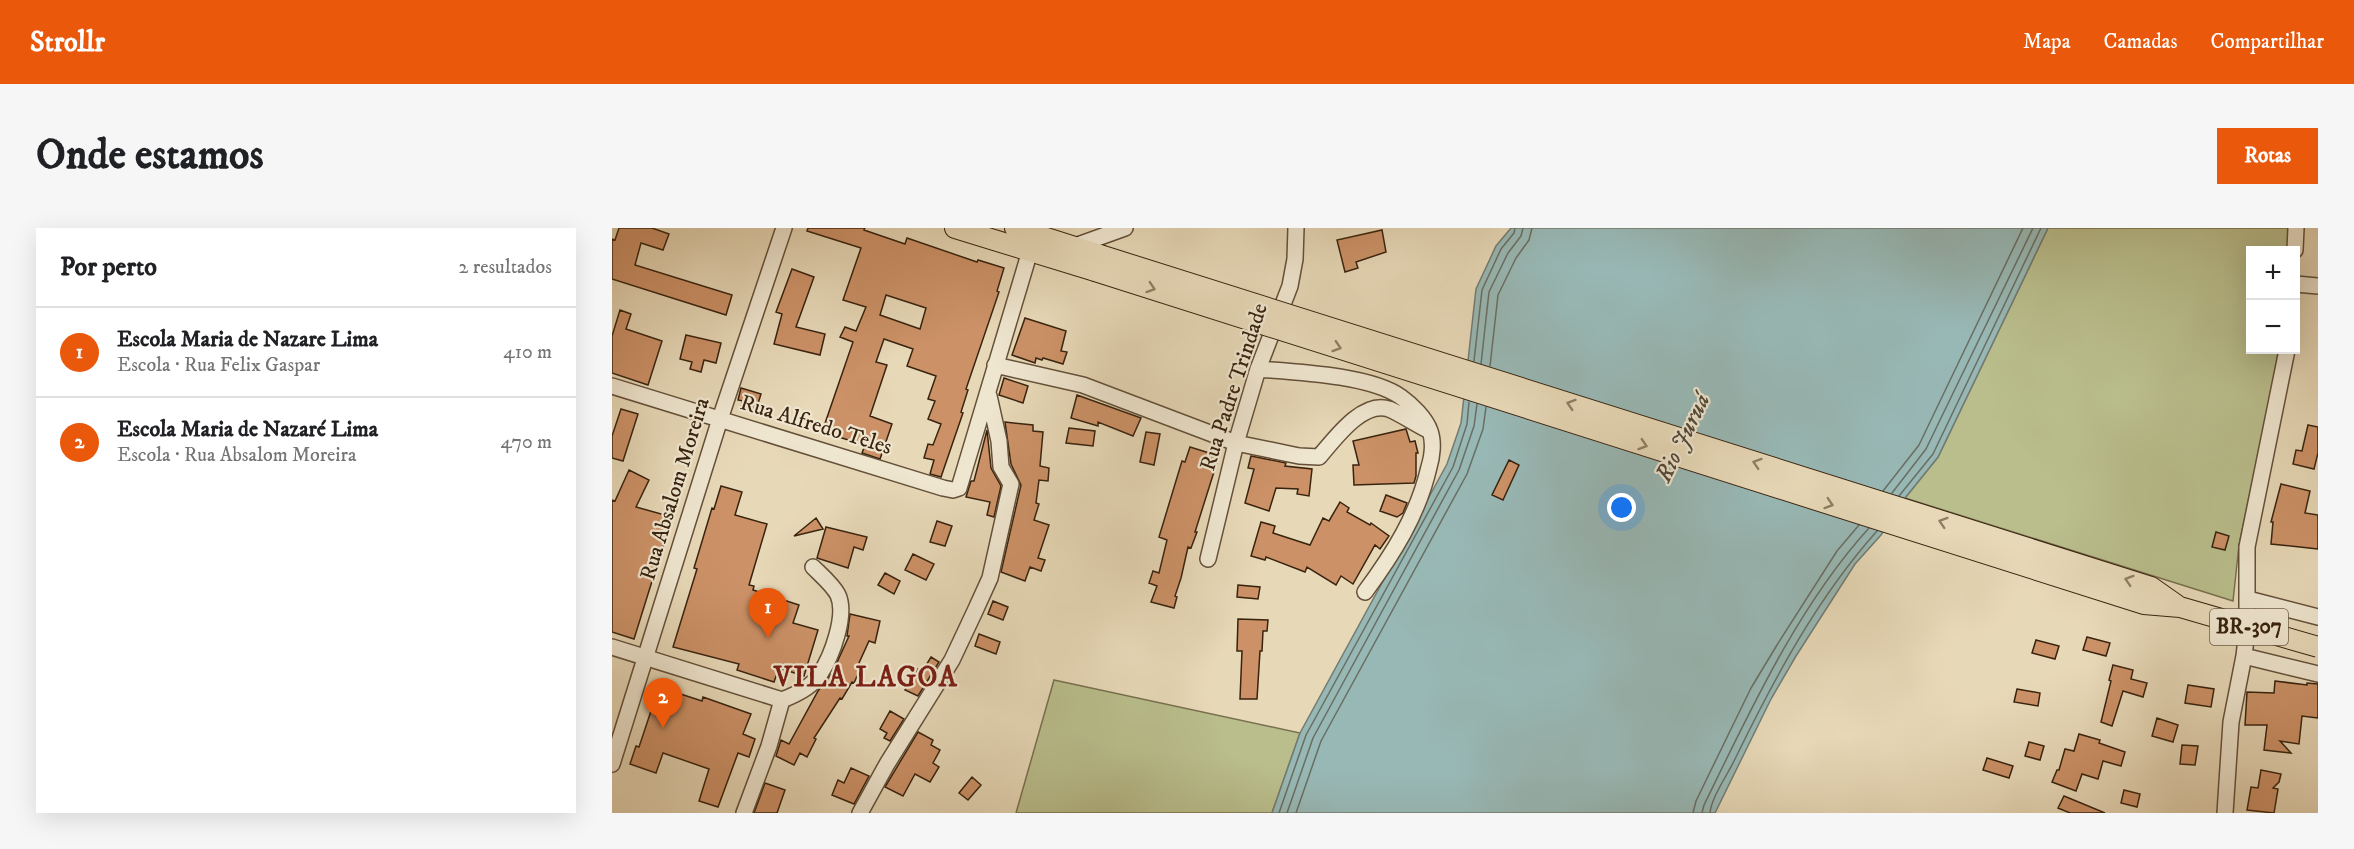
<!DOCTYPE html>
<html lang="pt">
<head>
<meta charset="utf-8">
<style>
	:root { --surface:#fff; --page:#f6f6f6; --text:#202124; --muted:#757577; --line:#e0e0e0; --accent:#ea580c }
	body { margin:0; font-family:"IM FELL DW Pica",serif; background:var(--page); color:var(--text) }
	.controls { position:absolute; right:18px; top:18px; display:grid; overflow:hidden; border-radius:0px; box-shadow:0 6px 24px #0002 }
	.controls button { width:54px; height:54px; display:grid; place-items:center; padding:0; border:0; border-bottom:2px solid var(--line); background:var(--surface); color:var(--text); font:30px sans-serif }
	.you { position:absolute; left:1010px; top:280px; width:21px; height:21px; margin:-15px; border:4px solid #fff; border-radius:50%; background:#1a73e8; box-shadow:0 0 0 9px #1a73e833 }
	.badge { display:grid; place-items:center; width:39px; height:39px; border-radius:50%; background:var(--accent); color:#fff; font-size:20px; font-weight:700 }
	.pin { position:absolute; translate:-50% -50px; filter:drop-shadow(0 2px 3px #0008) }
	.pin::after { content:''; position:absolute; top:32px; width:21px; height:18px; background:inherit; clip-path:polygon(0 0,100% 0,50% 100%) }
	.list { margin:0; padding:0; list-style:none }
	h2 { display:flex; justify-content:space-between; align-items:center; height:78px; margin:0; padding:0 24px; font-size:26px }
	h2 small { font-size:20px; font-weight:400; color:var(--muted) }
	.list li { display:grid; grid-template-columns:39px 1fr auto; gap:18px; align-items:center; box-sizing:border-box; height:90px; padding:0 24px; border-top:2px solid var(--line) }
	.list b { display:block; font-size:22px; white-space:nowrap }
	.list p { margin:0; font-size:20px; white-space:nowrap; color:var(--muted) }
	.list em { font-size:20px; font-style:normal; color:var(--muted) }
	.map { position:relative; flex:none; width:1706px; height:585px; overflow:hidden; border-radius:0px }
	header { display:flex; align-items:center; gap:36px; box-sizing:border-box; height:84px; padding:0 30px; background:var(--accent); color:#fff }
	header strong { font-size:28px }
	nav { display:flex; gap:33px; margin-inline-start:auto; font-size:21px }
	.intro { display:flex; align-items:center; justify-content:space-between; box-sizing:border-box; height:144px; padding:0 36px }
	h1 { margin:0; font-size:42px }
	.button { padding:15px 27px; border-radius:0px; background:var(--accent); color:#fff; font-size:21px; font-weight:700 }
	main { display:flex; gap:36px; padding:0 36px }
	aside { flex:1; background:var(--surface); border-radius:0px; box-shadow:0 6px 24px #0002 }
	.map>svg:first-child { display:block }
</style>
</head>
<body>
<header>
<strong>Strollr</strong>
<nav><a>Mapa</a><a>Camadas</a><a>Compartilhar</a></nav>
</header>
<div class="intro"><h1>Onde estamos</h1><a class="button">Rotas</a></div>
<main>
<aside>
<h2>Por perto<small>2 resultados</small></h2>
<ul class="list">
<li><span class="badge">1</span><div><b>Escola Maria de Nazare Lima</b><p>Escola · Rua Felix Gaspar</p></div><em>410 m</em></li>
<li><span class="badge">2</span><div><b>Escola Maria de Nazaré Lima</b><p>Escola · Rua Absalom Moreira</p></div><em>470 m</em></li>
</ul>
</aside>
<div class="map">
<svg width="1706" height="585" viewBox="0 0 1706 585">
	<rect width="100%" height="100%" fill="#e7d8b7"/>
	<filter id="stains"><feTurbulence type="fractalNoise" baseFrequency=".00333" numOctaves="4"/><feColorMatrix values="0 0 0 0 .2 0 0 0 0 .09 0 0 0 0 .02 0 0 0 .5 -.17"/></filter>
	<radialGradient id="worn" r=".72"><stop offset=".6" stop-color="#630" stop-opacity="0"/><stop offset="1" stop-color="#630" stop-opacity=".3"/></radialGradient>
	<path fill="#b9be8c" stroke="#78704e" stroke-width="1.5" d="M1436,0H1677L1676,22H1638V122H1668L1627,317L1621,373L1293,270L1326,229Z
		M442,452L688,505L660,585H404Z"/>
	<path fill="#98b8b5" stroke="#727c73" stroke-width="1.5" d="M899,0H1436L1326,229L1293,270L1269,307L1243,336L1184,428L1159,471L1103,585H660L688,505L835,236L849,195L864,61L884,18Z"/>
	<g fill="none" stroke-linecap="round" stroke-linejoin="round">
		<path stroke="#686e62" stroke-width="1.5" d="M862,133L870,62L889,21L902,5L903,0
			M869,136L877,64L896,25L909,8L911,0
			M878,138L886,67L904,30L917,12L920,0
			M1271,263L1307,217L1411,0
			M1280,265L1314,221L1421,0
			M1287,268L1321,226L1429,0
			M667,585L694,507L841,239L855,196L857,174
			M675,585L701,510L847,242L862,198L865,176
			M684,585L709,513L855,246L871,201L874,179
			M1081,585L1084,573L1139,460L1165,417L1225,323L1247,297
			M1090,585L1092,577C1138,483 1186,378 1257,300
			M1098,585C1099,570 1116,546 1123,531C1162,451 1205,370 1265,303"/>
	</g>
	<path fill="#cc9167" stroke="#38230f" stroke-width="1.5" fill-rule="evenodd" d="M7,0H40L57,6L51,22L29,15L23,37L120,67L114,87L0,51V11L3,12Z
		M196,0H253L252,2L293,16L295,10L365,34L366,32L392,40L385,63L387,64L354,161L356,162L349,184L351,185L329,249L318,246L322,232L312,230L316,216L321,217L329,196L316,191L323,173L316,171L324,148L295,138L301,121L272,111L264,134L275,137L258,188L280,196L268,231L250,225L253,217L210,204L241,114L228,109L233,99L244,103L254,79L231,72L249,20L195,3ZM274,67L314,80L308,101L268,87Z
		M770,2L774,24L744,34L746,40L733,44L725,12Z
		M180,41L202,49L184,99L213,106L208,127L162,116L170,86L164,84Z
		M8,82L19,86L14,101L50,113L36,157L0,145V108Z
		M413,90L454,103L449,123L455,124L451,136L431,130L430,132L424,130L423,135L400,127Z
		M74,107L109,115L104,135L92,132L89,144L78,141L80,134L68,131Z
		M392,150L416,158L411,175L387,167Z
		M129,160L149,166L143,185L128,181L131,173L126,172Z
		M465,167L529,190L521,208L486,194V198L459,190Z
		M9,181L26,186L11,233L0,230V208Z
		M393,194L421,197V203L431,204L428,238L437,240L436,253L427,252L424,275L427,276L422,292L437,297L426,330L433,332L429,343L418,339L413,353L389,344L409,257L399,236Z
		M1696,197L1706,199V225L1702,241L1681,236L1684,222L1690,223Z
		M457,200L483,203L481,218L454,215Z
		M794,201L798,214L803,213L806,225H804V248L802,255L742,257L741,237H747L741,213Z
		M375,202L379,240L389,258L382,289L375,287L378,274L354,269L359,253H362Z
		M534,204L548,206L542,237L528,234Z
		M578,219L607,228L583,304H585L579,320L576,319L569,350L563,368L565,369L562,380L539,374L545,358L537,355L541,343L547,345L555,312L547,309L570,233L573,234Z
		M639,228L674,235L673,238L700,241L697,268L685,266L686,261L664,260L657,283L633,275L642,241L636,240Z
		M897,232L907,237L891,272L880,267Z
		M17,242L37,252L24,279L60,289L22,411L0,404V272L3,273Z
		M1669,256L1698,263L1693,285L1706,287V321L1659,316L1661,294H1659Z
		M109,258L130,264L123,287L155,296L137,357L142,358L141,362L187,377L181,395L206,402L192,448L167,440L162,454L125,442L127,436L61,419L85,341L82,340L100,280L102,281Z
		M774,267L795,275L791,285L785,289L768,283Z
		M728,274L737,280L735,284L758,297L759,295L777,308L768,321L763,317L741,356L729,348L724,357L695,339L693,344L654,329L653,332L639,328L649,294L663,298L661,305L698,317L711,290L717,293Z
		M204,290L211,301L182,308Z
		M325,293L340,298L333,318L318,314Z
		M214,299L255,309L251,322L242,319L236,340L205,330Z
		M1604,304L1617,308L1613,322L1600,319Z
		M301,326L322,336L314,352L293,342Z
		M273,345L288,353L282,366L266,357Z
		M626,357L648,359L646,371L625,369Z
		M381,373L396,379L391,392L376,386Z
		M238,386L268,393L263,415L257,413L247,435L250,437L242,455L240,454L230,471L228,470L202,510L204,511L195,529L188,525L182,537L164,528L169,512L177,516L206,463L221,443L237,408H235Z
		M626,391L656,392L655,403H651L650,423H648L645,471H628L630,423H625Z
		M367,406L388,414L384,426L363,418Z
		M1475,409L1498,415L1494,428L1471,422Z
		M1424,412L1447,418L1443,431L1420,425Z
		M319,429L327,434L306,468L293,462L306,441L310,444Z
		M1501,437L1521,442L1519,451L1535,455L1531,469L1511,463L1500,498L1489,494L1499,453L1497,452Z
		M1663,453L1695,457V455L1706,456V490L1690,488L1687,516L1668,513L1679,525L1652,522L1655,497H1633L1635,464L1662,465Z
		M1576,457L1602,461L1599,479L1573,475Z
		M47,459L90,473L91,469L139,486L131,506L143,511L137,529L126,525L106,579L87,573L97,541L51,525L44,545L18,536L24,518L27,519Z
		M1405,461L1428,465L1426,478L1402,474Z
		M278,483L292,491L278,513L272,510L275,505L268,501Z
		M1545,490L1566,497L1561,514L1540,508Z
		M306,504L321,512L319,517L328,522L321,535L327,539L318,554L303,546L291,568L273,559Z
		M1467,506L1488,512L1487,515L1513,524L1509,538L1491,533L1486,551L1470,546L1464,563L1440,554L1445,542H1447L1453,521L1462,523Z
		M1417,514L1432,518L1428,532L1413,528Z
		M1570,517L1586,518L1583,537L1568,536Z
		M1375,530L1401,538L1397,550L1371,542Z
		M239,540L257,548L242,576L220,567L226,552L232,555Z
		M1649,542L1669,546L1667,554L1661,560L1666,561L1662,585L1635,582L1639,559L1646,560Z
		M360,549L369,557L356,572L347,565Z
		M153,555L173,562L165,585H142Z
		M1512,562L1528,566L1525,579L1509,575Z
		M1452,568L1493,585H1458L1446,580Z"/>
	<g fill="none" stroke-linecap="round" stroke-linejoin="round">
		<defs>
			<path id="minor" d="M463,18L513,0
				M1683,22L1684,0
				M1684,56L1706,58
				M383,137L471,157L624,215L687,228L707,229C722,212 750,172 777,181C791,187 805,197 818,203
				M646,141C684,144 758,147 789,169C799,176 814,191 818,203C822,214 820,229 817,239C806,287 781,326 753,364
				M0,158L331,260L341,262L347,260L421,13
				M596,331L624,215L646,141L678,58L683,31L684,0
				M1636,371L1706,389
				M0,419L170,472
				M1632,428L1706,446
				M0,536L108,191L172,0
				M132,585L157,518L170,472C183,467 201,458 208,446C220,428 235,387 226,367C221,357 209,347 201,339
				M248,585L275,536L340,432L363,383L378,350L399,256L389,239L387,213L377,168
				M1613,585L1619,494L1632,428L1635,402V319L1675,122"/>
			<path id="major" d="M343,0L483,43
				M403,0L488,27"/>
		</defs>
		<use href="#minor" stroke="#645039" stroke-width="18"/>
		<use href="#major" stroke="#38230f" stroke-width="22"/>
		<use href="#minor" stroke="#efe6d0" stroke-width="15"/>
		<use href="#major" stroke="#e7d8b7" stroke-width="20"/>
		<defs>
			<path id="major-bridge" d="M488,27L1539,359L1566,378
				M483,43L1532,376L1568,379L1706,419"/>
		</defs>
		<use href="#major-bridge" stroke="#38230f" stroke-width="22" stroke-linecap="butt"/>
		<use href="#major-bridge" stroke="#e7d8b7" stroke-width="20"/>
	</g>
	<defs><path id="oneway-chevron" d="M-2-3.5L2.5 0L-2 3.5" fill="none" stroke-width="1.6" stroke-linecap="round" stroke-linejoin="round" transform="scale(1.5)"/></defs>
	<g stroke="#907e63">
		<use href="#oneway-chevron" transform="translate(539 60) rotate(18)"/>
		<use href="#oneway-chevron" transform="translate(725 119) rotate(18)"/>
		<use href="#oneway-chevron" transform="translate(959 176) rotate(-162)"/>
		<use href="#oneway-chevron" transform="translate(1031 217) rotate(18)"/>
		<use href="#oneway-chevron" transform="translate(1145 235) rotate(-162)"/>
		<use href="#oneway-chevron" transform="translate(1217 276) rotate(18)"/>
		<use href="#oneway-chevron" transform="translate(1331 294) rotate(-162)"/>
		<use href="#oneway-chevron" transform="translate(1517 352) rotate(-162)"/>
	</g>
	<g text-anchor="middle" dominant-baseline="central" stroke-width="4.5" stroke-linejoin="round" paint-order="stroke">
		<rect fill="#efe6d0" stroke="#6f5e49" stroke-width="1.5" x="1598" y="381" width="78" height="36" rx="4.5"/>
		<g font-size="21" font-weight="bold" fill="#38230f">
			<text x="1637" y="399">BR-307</text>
		</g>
		<g font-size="22" fill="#38230f" stroke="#efe6d0">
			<text transform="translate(622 159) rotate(-72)">Rua Padre Trindade</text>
			<text transform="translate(204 197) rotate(17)">Rua Alfredo Teles</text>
			<text transform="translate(63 261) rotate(-73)">Rua Absalom Moreira</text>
		</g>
		<g font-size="24" font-style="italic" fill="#504838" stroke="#efe6d0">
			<text transform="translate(1071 210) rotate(-64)">Rio Juruá</text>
		</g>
		<g font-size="28" font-weight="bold" letter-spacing="1.5" fill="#7a1f14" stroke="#efe6d0">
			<text x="254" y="449">VILA LAGOA</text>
		</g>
	</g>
	<rect width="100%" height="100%" filter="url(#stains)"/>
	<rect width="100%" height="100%" fill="url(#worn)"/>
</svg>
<div class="controls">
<button>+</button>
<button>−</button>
</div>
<div class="you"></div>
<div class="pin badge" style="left:156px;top:410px">1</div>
<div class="pin badge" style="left:51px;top:500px">2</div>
</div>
</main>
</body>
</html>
